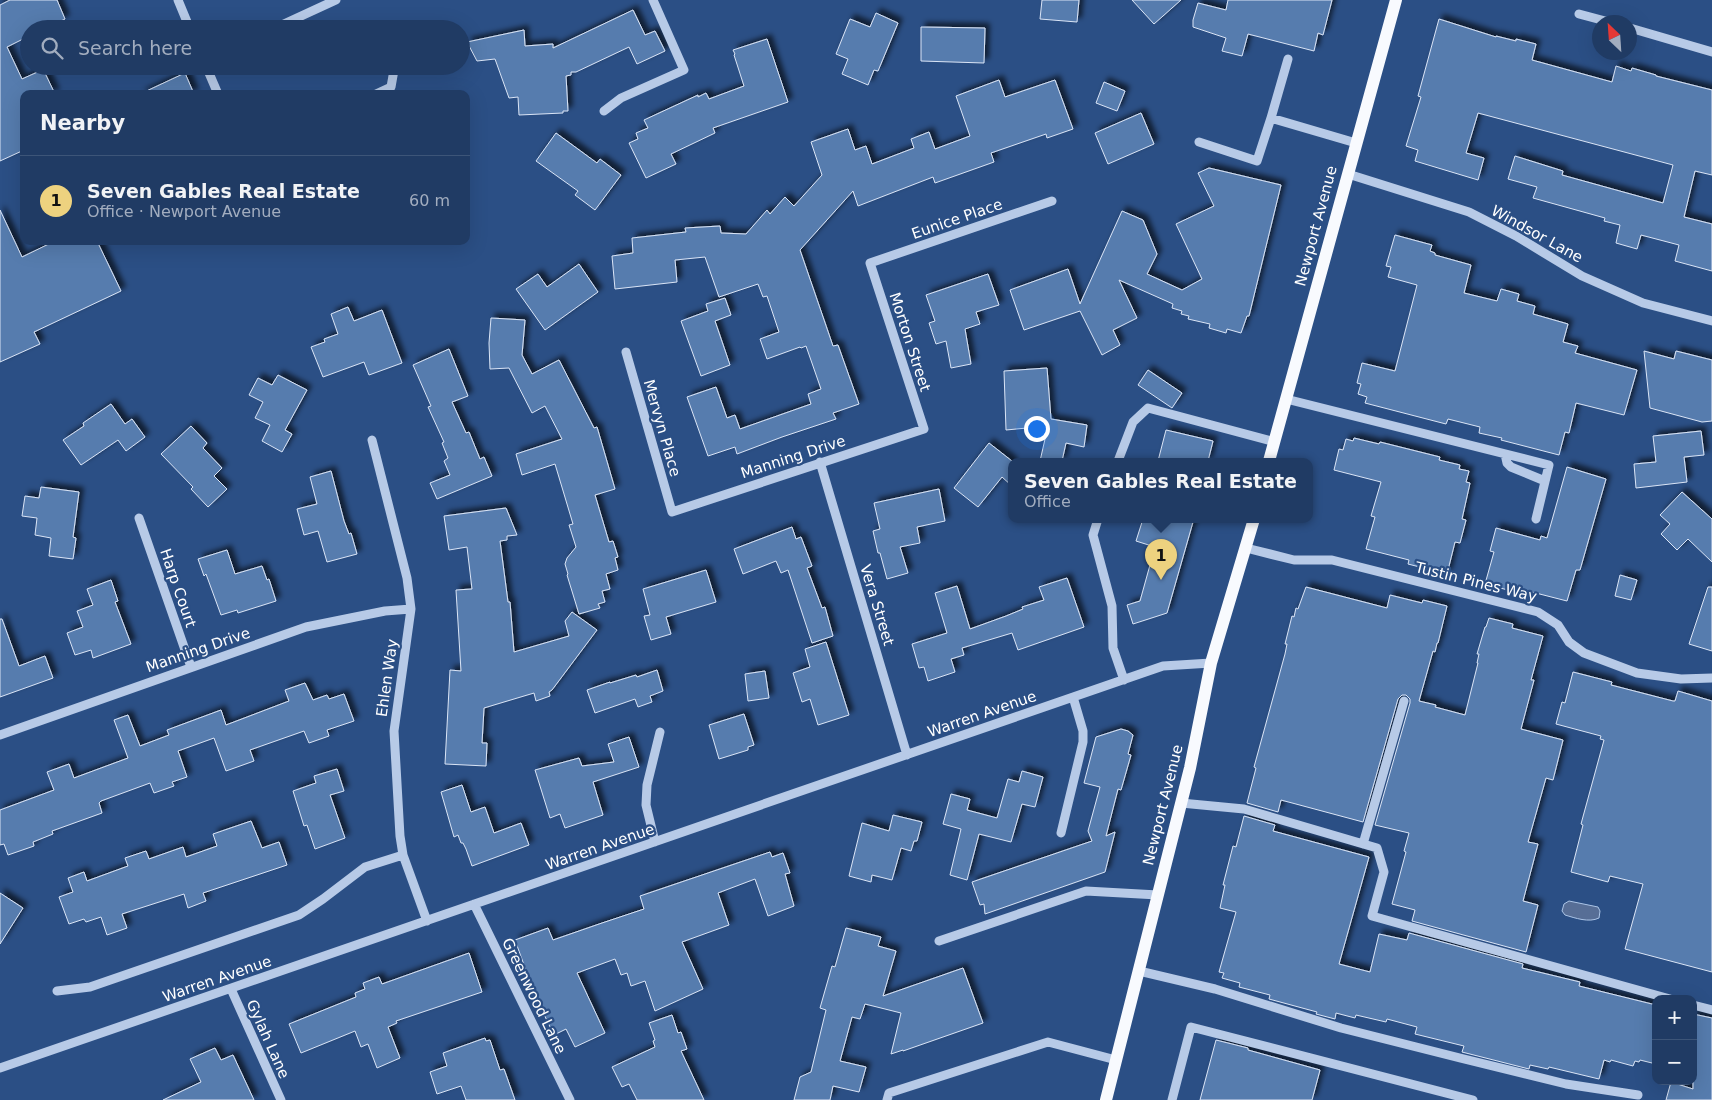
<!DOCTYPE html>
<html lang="en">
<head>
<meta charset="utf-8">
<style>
	:root { --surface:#203b64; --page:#28426a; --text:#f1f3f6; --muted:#a2adbf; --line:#3d5578; --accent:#edd27f }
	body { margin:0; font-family:"DejaVu Sans",sans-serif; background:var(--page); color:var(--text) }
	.controls { position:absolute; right:15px; bottom:15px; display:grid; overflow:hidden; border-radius:10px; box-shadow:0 5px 20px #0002 }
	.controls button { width:45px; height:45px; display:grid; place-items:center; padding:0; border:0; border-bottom:1px solid var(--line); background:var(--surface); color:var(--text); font:25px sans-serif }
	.compass { position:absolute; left:1592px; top:15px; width:45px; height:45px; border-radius:50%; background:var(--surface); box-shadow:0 5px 20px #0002; rotate:335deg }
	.you { position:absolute; left:1036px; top:428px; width:18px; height:18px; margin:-12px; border:4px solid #fff; border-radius:50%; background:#1a73e8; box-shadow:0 0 0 8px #1a73e833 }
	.badge { display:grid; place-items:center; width:32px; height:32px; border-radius:50%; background:var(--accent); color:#111; font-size:16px; font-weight:700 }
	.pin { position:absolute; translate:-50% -41px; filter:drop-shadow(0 1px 2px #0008) }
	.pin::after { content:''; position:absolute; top:26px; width:18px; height:15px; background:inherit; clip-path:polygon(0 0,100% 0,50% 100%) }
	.popup { position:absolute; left:1008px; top:458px; width:305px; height:65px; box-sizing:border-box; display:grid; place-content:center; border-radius:10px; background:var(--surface); filter:drop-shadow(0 1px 4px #0005); font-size:16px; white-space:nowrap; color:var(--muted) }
	.popup b { font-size:19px; color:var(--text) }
	.popup::after { content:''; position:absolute; left:50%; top:100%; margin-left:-10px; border:10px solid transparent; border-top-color:var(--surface) }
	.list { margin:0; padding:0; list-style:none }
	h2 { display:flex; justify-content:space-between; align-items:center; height:65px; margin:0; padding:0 20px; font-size:21px }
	h2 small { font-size:16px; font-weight:400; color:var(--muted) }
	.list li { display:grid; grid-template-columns:32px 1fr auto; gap:15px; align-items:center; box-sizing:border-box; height:90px; padding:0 20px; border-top:1px solid var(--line) }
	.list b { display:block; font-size:19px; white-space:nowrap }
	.list p { margin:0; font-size:16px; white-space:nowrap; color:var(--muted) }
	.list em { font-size:16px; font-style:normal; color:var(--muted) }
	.icon { flex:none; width:28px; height:28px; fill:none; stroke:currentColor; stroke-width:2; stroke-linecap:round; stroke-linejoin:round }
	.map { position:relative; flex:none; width:1712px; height:1100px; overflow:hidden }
	.search { position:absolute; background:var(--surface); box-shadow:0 5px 20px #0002; left:20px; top:20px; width:450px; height:55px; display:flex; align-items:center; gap:12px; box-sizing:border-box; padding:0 18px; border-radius:28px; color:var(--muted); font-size:19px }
	.panel { position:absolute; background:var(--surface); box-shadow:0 5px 20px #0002; left:20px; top:90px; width:450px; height:155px; border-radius:10px }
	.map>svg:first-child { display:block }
</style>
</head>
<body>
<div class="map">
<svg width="1712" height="1100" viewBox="0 0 1712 1100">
	<defs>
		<filter id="shadow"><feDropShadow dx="4.5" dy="-4.5" stdDeviation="2.5" flood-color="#0009"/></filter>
	</defs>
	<rect width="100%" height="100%" fill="#2b4f85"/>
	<path fill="#576e96" stroke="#acc5e7" d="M1569,901L1598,907L1600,911L1599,918C1589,923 1575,918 1565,915L1562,911L1564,904Z"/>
	<path fill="#577bae" stroke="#dae5f6" filter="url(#shadow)" d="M10,0H57L65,19L44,29H29V36L7,47L22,79L42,70L44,71L55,94H24V150L0,161V5Z
		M1042,0H1079L1077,22L1040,19Z
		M1132,0H1181L1154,24Z
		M1228,0H1332L1323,35L1318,33L1314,51L1248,34L1242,56L1222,51L1226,38L1193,27V20L1198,3L1226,10Z
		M633,10L645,35L655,31L665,51L637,64L629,47L576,72H571V75L566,76L568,111H563V113L519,115L518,97L509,98L495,59L477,61L467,42L524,30L525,46L553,44V48Z
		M876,13L898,23L878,71L874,70L868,85L842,74L848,59L836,54L850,19L870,27Z
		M1439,19L1496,37V36L1516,41V39L1536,44L1532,60L1612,82L1616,66L1631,71L1632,68L1656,75V76L1712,90V175L1695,171L1684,217L1712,224V271L1675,261L1679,245L1641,235L1637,249L1616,243L1620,225L1604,221L1605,218L1533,198L1537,187L1508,179L1515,156L1563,171L1562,175L1663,203L1673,165L1478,113L1466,153L1484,158L1478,180L1415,161L1418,150L1406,146L1421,97L1418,96Z
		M921,27L985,28L984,63L921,61Z
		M767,39L788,102L713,128L715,133L671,154L676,164L646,178L629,143L638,139L636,133L648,128L644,120L698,95V97L706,93L709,99L744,86L734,55L735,54L733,50Z
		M185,73L194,94H140Z
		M999,80L1005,97L1055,80L1073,129L1047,138L1046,134L991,153L994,162L935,183L933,177L858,206L853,191L800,250L833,346L838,345L859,404L833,413L836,419L782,437L737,454L735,447L708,456L687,397L716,387L727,418L735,415L740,429L811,404L808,394L821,389L806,346L801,348L800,347L767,359L760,339L779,332L767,296L763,297L758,284L719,297L705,257L675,260L677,282L615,289L612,256L633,253L632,238L686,232L685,228L720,226L721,233L746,234L767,210L770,214L785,197L794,206L822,175L811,142L848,129L855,150L866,146L872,164L914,148L911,139L929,132L935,149L970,136L956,96Z
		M1104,82L1125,91L1117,111L1096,103Z
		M1141,113L1154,144L1108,164L1095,133Z
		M556,133L597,163L600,159L621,175L595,210L575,195L578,191L536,161Z
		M1209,168L1281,185L1249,316H1247L1241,333L1227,329L1226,333L1209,328L1210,324L1188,319L1189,316L1181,314L1182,311L1172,308L1173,304L1119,280L1137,318L1113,330L1120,345L1102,355L1080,311L1024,330L1010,290L1068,269L1080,304L1122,211L1143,220L1157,254L1147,274L1182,290L1202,279L1176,224L1214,206L1198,173Z
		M0,210L22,257L55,241H97L121,291L34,332L40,344L0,362Z
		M1395,235L1432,245L1430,251L1435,253V255L1471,265L1464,293L1497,301L1501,289L1519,294L1517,301L1535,306L1533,314L1568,324L1563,342L1578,346L1575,353L1637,370L1624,415L1576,403L1569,433L1565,432L1559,455L1501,440L1502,438L1479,433L1480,427L1448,419L1446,424L1365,403L1367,397L1358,394L1361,384L1357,383L1362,363L1395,371L1417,285L1388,277L1391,267L1386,266Z
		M579,264L598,292L545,330L516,289L538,274L547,287Z
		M988,274L999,305L976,312L980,324L965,329L971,364L951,368L946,341L936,344L929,323L935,321L926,295Z
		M725,298L731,315L715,321L730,365L701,376L681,321L708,311L706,304Z
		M348,307L354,321L382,310L402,363L369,375L364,362L323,377L311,347L325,342L324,339L338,334L331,314Z
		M491,318L525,320L522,355L532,374L559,360L594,428L597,427L615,489L595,495L609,542L613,541L618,557L615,558L618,570L606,574L610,589L602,591L605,602L598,604L600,608L579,614L567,575L568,574L565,564L567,558L576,547L569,525L573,524L555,464L522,475L516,454L562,439L545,406L532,413L509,368L490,369L489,343Z
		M449,349L468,396L452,402L466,433L469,432L480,459L484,457L492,476L437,499L430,483L450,475L444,461L448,458L442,443L444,442L428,407L431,406L413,365Z
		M1644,351L1674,359L1676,351L1712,360V421L1702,422L1650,408Z
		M1047,368L1051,419L1087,425L1084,447L1066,443L1062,461H1040L1048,426L1006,430L1004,371Z
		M1148,370L1182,393L1172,408L1138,385Z
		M278,375L307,390L285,430L292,434L282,452L262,441L270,425L255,418L263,402L249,395L258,378L272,385Z
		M111,404L125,424L132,419L145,437L126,451L118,440L81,465L63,440L84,426L83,423Z
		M191,426L207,443L203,448L222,468L214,476L227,489L208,507L191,489L193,487L161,454Z
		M1166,430L1213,441L1208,461H1158Z
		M1701,431L1704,455L1684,457L1687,482L1636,488L1634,464L1656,462L1653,436Z
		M1354,438L1379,444L1380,442L1440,457L1439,460L1460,465L1459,469L1469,471L1466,482L1470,483L1462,519L1466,520L1460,543L1455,542L1447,574L1408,564L1409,560L1366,549L1375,517L1371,516L1381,482L1334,470L1339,449L1343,450L1346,439L1353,441Z
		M989,443L1012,461V486L1002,477L978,507L954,488Z
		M1567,467L1606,479L1580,570H1576L1567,601L1524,590L1523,594L1485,584L1494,552L1490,551L1496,528L1540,540L1541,536L1547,538Z
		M331,471L344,521L349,534L351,533L357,554L327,562L318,531L304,535L297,509L317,504L310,477Z
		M41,487L79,492L73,537L76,538L73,559L49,556L51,538L35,535L37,518L22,516L25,496L39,498Z
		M939,489L945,521L917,527L920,543L900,547L908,573L887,579L880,553H878L873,531L880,529L874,503Z
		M1682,492L1712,519V562L1688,539L1677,550L1661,534L1670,524L1660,515Z
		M506,508L517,535L507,536V540L500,541L508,602H510L514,652L569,636L565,621L572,612L597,630L552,690L549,692L550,696L536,701L534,693L484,708L482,743H487L486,766L445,764L450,670L461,671L456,590L472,589L467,547L449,550L444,516Z
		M1143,519H1182L1193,522L1167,613L1133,624L1127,605L1140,601L1155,547L1136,541Z
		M792,527L796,539L801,537L812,566L807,568L822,608L825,607L833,636L812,643L788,570L781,573L776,561L743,574L734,549Z
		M227,550L235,574L262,566L267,580L269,579L276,601L238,613L237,610L221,615L206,574L204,576L198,559Z
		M706,570L716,602L666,617L671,634L651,640L644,616L650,615L643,589Z
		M1620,575L1637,580L1631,600L1615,596Z
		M1067,578L1084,627L1018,650L1012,633L962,648L964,655L951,659L955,672L928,681L924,667L919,668L912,644L947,633L935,593L957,586L970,629L1006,616L1023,609L1022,607L1044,600L1039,587Z
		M111,580L118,601L115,602L131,644L93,658L91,650L75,655L67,633L83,627L77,611L93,605L87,589Z
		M1306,587L1387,608L1390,595L1422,603L1423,600L1447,606L1438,643H1437L1435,652L1433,651L1419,701L1436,705L1435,707L1465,715L1478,663H1477L1479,654H1477L1485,627H1486L1489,618L1513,624L1512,628L1543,636L1531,680H1534L1521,729L1563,740L1553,780L1546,778L1528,842L1538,844L1523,901L1538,905L1526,952L1412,921L1415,910L1392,904L1406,852L1404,851L1409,833L1375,825L1410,703V699L1406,695H1402L1398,699L1363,822L1281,800L1278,812L1247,803L1256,768L1254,767L1285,654L1287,644H1285L1292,616L1294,617L1296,608L1298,609Z
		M1708,587H1712V651L1689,644Z
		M0,619H2L19,666L45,656L53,678L0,697Z
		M826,642L849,715L818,725L810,699L802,702L793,673L810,667L805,649Z
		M657,670L663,691L650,696L652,702L638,707L635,699L595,713L587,690L610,682V683L636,675L637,677Z
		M765,671L769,698L748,701L745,674Z
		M1573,672L1612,682L1611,685L1673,701H1675L1678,691L1712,701V972L1625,949L1643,884L1610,876L1608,882L1571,872L1583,825L1581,824L1604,740L1600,739L1601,736L1556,724L1562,702L1565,703Z
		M305,683L313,700L327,695L329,699L344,694L354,721L327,730L329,736L309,743L304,731L250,750L254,761L226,771L214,738L178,751L187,777L172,782L174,786L154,793L150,783L101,801L99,803L102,813L52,831L53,834L33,842L34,846L8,855L4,844L0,845V810L54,790L47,772L69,764L74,778L128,758L114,720L128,715L140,746L169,735L167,730L221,710L226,725L289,701L285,690Z
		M744,714L754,745L748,747V750L719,759L709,725Z
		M1121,729L1128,731L1133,735L1128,754L1131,755L1121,790L1118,789L1106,836L1115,832L1105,872L985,914L984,904L980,905L972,882L1092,841L1088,831L1100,787L1084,783L1096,737Z
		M629,737L639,767L593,782L603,815L565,828L560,814L550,818L535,770L579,758L582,766L614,762L608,744Z
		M337,769L344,791L330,795L345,838L315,849L307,825L304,826L293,791L316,783L314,776Z
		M1022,771L1043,777L1035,807L1022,804L1011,842L979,834L967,880L950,875L961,829L943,824L951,794L970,799L967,810L997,818L1008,779L1019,782Z
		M462,785L471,812L485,807L494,833L521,823L529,845L472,866L466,849L463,843H461L458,835L454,837L441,792Z
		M893,815L922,822L917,841H914L911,851L901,848L892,880L872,875L871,882L849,876L862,823L889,831Z
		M1244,816L1275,825L1273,831L1369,857L1339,964L1370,972L1379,934L1407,940L1409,933L1523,964L1522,968L1580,982L1579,986L1656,1005V1064L1640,1060L1639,1062L1635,1061L1633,1066L1611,1060L1610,1062L1604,1060L1599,1079L1549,1067L1548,1069L1530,1065L1529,1069L1462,1052L1464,1046L1415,1034L1417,1027L1387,1019L1386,1022L1356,1015L1355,1018L1336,1013L1335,1019L1316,1014L1317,1012L1269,999L1270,995L1239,987L1240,983L1222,978L1224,973L1219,972L1236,912L1220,908L1225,885H1223L1233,846L1236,847Z
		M251,821L262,848L279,842L287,865L203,893L206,901L188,908L184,894L122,914L127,928L107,935L101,917L86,922L84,919L69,924L59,897L73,892L68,878L84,872L87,881L128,866L125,858L146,851L149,859L183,847L186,857L217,846L213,834Z
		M770,852L772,857L783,853L790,873L785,874L794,906L768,916L755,879L718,893L729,925L682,942L703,989L655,1011L645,981L631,986L627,973L621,975L615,959L577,973L605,1033L575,1047L566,1029L554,1035L536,998L515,940L548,928L553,940L602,923L644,909L640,896Z
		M0,893L23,908L0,944Z
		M846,928L881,937L878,946L896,951L883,996L963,968L983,1023L903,1051V1050L891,1054L901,1013L865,1004L860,1019L852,1017L840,1061L866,1067L859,1092L833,1086L830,1100H794L800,1077L811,1072L826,1010L820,1008L832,966L835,967Z
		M469,953L482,992L396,1021L397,1023L388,1027L400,1058L377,1068L368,1044L361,1047L355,1031L301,1053L289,1024L356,997L355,993L365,989L363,983L379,977L382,984Z
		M1693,1014L1712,1018V1100H1666L1671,1082L1693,1089Z
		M672,1015L678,1033L681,1032L687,1049L681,1051L704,1100H637L629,1084L622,1087L612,1067L655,1047L653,1041L655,1040L649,1023Z
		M485,1038L486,1041L490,1040L500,1070L504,1069L515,1100H466L461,1086L437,1094L430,1072L447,1066L443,1053Z
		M1216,1040L1248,1048V1050L1320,1070L1312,1100H1200Z
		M215,1048L221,1060L233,1055L254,1100H163L201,1082L190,1059Z"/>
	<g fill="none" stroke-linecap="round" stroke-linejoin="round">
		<path stroke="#b7cae7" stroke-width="9" d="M178,0L190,29
			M1579,14L1609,22
			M1630,28L1712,52
			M273,29L336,0
			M1288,59L1271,118L1356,143
			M206,66L218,94
			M376,94L391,87L394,70L392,66
			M604,111L621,98L684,70L653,0
			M1199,142L1257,161L1271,118
			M1348,174L1469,212L1516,236L1582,276L1643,303L1712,321
			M626,352L672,512L924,429L870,263L1052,201
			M1286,399L1549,465L1536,519
			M372,440L407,578L411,609L394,731L400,836L403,855L427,921
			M1505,454L1507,463L1511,467L1545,481
			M1118,461L1133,422L1148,408L1275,442
			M820,462L907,755
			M139,518L191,667
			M1098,519L1093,535L1112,606L1113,648L1124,680
			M1246,548L1294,560H1332L1538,612L1558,625L1569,642L1584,653L1637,673L1681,679L1712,678
			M0,735L306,627L385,611L411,609
			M1181,803L1244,809L1377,848L1384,872L1372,916L1670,999
			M1061,833L1083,742V731L1073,697
			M655,842L646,805L647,785L660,732
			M1363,844L1404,701
			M474,904L570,1100
			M939,941L1086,891L1158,895
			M1139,971L1215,989L1341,1028L1460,1058L1566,1084L1638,1095
			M231,989L281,1100
			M57,991L90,987L299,915L323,899L365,867L403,855
			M1693,1005L1712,1010
			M0,1068L1163,666L1211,663
			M887,1100L889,1093L1048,1042L1116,1060
			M1172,1100L1191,1027L1473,1100"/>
		<path stroke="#f8fafe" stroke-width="12" d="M1269,461L1396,0
			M1106,1100L1190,768L1211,663L1254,519"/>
	</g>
	<g text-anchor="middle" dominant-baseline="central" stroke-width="4.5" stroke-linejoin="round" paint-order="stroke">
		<g font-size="15" fill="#fff" stroke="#2b4f85">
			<text transform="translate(957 219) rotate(-19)">Eunice Place</text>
			<text transform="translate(1316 226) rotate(-75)">Newport Avenue</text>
			<text transform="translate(1537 234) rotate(29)">Windsor Lane</text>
			<text transform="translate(910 342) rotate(72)">Morton Street</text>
			<text transform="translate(662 428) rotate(74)">Mervyn Place</text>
			<text transform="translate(793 457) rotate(-18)">Manning Drive</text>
			<text transform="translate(1476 582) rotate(14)">Tustin Pines Way</text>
			<text transform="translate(178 588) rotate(71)">Harp Court</text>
			<text transform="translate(877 605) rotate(73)">Vera Street</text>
			<text transform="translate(198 650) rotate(-19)">Manning Drive</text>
			<text transform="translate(387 678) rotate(-82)">Ehlen Way</text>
			<text transform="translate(982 714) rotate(-19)">Warren Avenue</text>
			<text transform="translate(1163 805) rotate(-76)">Newport Avenue</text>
			<text transform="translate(600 847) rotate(-19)">Warren Avenue</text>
			<text transform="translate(217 979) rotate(-19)">Warren Avenue</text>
			<text transform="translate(534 996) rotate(64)">Greenwood Lane</text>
			<text transform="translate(268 1039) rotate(66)">Gylah Lane</text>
		</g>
	</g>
</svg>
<div class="controls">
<button>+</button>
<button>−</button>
</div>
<svg class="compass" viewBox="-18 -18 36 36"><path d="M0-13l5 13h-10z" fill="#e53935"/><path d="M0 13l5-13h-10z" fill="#a2adbf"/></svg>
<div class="you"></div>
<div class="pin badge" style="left:1161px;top:580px">1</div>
<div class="popup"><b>Seven Gables Real Estate</b>Office</div>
<div class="search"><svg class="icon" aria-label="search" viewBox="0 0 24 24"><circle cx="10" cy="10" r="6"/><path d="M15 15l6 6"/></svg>Search here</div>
<section class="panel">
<h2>Nearby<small></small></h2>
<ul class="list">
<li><span class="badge">1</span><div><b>Seven Gables Real Estate</b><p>Office · Newport Avenue</p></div><em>60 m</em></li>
</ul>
</section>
</div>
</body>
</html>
